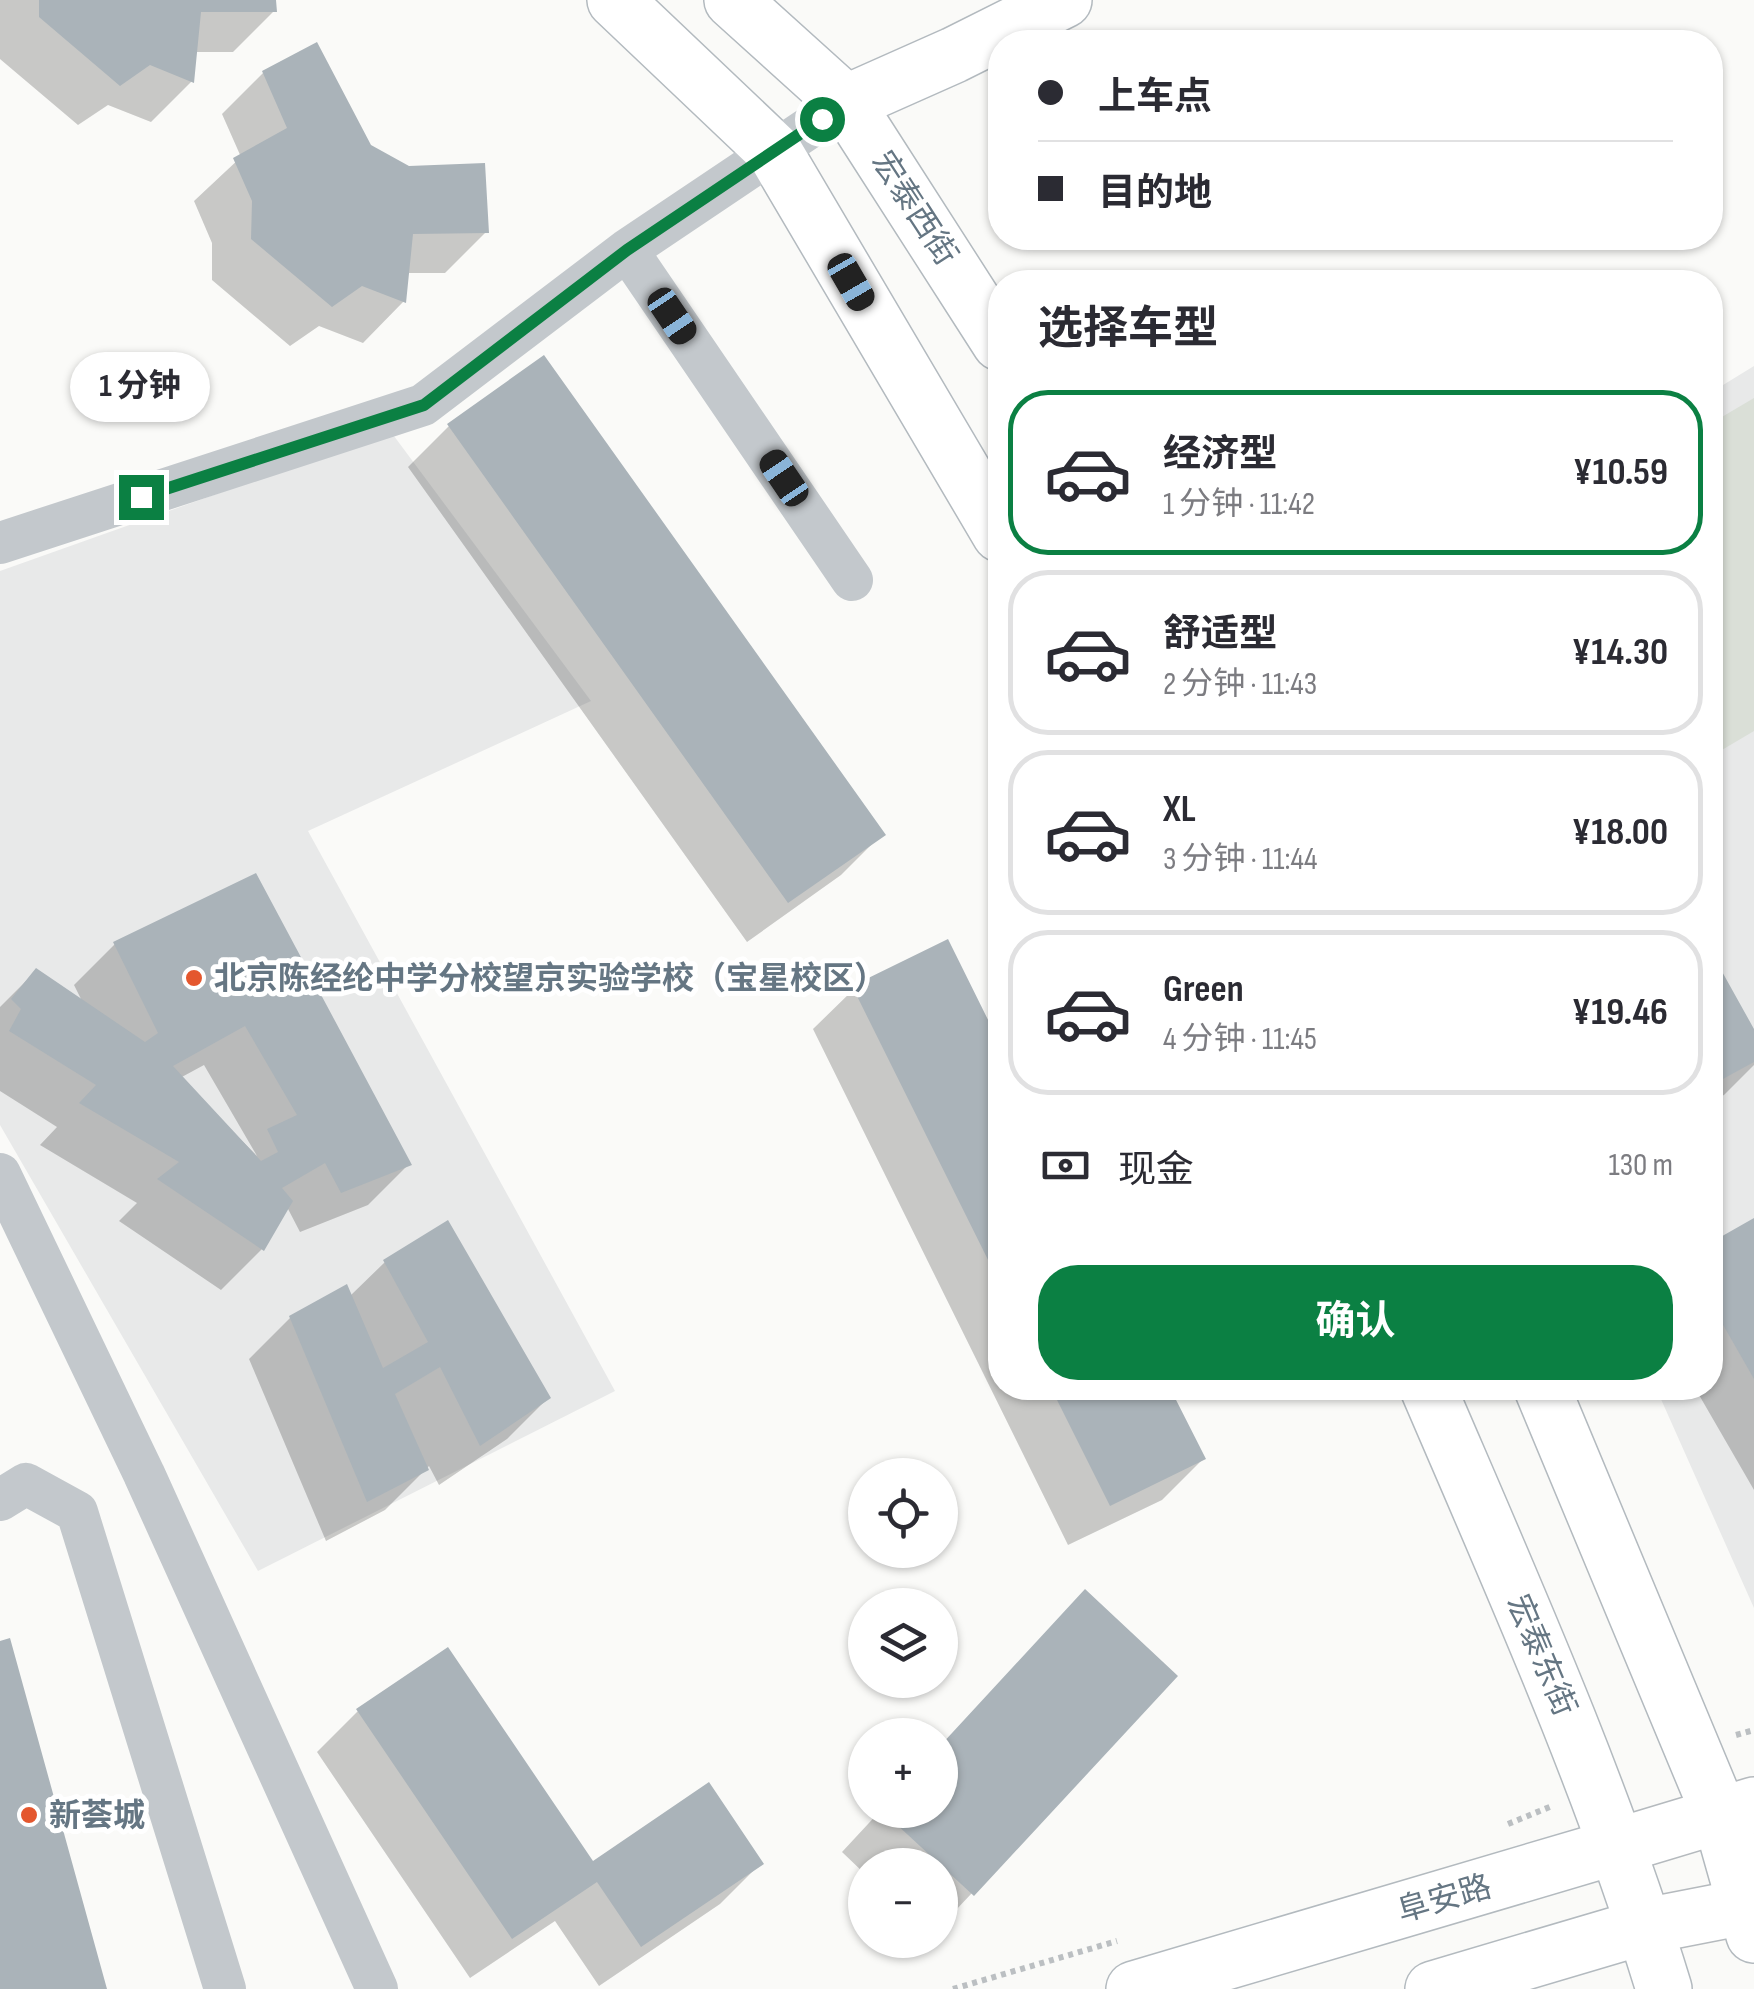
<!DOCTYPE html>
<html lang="zh">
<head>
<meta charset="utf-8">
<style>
  :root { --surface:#fff; --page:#f7f7f7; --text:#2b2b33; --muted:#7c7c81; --line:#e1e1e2; --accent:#0b8043 }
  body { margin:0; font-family:"Sofia Sans Condensed","Noto Sans SC",sans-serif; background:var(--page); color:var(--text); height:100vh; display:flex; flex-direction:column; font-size:38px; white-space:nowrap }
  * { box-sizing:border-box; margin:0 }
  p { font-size:32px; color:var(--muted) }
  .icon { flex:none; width:55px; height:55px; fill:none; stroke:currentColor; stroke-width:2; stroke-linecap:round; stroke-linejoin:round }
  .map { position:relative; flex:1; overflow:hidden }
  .side { position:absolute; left:988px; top:270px; width:735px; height:1130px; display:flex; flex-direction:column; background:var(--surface); border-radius:40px; box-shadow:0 2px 8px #0004 }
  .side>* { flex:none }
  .top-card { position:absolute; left:988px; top:30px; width:735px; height:220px; border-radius:40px; box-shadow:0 2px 8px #0004; display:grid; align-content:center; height:220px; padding:0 50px; background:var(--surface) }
  .buttons { position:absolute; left:848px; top:1458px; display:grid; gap:20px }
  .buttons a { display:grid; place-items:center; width:110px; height:110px; border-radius:50%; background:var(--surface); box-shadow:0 2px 8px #0004; font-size:50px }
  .end { position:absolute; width:45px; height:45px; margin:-22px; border:12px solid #0b8043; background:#fff; box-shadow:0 0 0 5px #fff }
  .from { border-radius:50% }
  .bubble { position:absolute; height:70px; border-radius:35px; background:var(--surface); box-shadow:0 2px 8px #0004; font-size:32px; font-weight:700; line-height:70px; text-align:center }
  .car { position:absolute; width:30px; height:60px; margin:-30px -15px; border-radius:12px; box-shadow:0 0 8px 2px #0007; background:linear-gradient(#222 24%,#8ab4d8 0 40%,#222 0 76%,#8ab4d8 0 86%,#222 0) }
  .top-card b { display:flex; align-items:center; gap:35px; height:95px; font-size:38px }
  .top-card b+b { border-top:2px solid var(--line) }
  .top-card i { width:25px; height:25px; background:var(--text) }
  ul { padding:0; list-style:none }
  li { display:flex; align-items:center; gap:30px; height:165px; margin:0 20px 15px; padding:0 30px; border:5px solid var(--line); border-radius:40px }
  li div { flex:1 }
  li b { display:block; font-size:38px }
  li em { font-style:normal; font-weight:700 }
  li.on { border-color:var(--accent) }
  li>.icon { width:90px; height:90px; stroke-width:1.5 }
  h2 { padding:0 50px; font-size:45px; line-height:120px }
  .pay { display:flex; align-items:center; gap:25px; height:110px; padding:0 50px; font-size:38px }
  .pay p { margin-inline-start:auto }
  .button { display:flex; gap:20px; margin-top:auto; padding:20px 50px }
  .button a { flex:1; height:115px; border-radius:40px; background:var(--accent); color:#fff; font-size:40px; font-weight:700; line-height:115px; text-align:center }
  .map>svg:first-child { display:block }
  .built { fill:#e8e9e9 }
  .green { fill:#dadfd7 }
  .shadow { fill:#0003; fill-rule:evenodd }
  .building { fill:#aab3b9; fill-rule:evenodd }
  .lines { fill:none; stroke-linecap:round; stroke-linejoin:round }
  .secondary-casing { stroke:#b3babf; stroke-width:58 }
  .primary-casing { stroke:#b5babe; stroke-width:58 }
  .path { stroke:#bbbfc2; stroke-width:6; stroke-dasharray:5 5; stroke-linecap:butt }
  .street { stroke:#c3c8cc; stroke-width:42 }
  .secondary { stroke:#fff; stroke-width:55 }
  .primary { stroke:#fff; stroke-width:55 }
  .route { stroke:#0b8043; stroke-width:12 }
  .poi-dot { fill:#e4572e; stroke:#fff; stroke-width:4 }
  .labels { text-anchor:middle; stroke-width:10; stroke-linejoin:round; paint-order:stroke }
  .street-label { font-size:32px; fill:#657683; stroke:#fff }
  .poi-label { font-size:32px; font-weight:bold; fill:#657683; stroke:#fff; text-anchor:start }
</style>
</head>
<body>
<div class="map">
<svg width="1754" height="1989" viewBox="0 0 1754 1989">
  <rect width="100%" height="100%" fill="#fafaf8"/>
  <path class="built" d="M1754,366V1608L1656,1388H1710V393Z
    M391,432L591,701L308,831L615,1391L258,1571L0,1125V571Z"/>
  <path class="green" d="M1754,398V731L1710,757V424Z"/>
  <path class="shadow" d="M0,0H274V11L233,52H194L191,82L151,122L108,105L78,125L0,59Z
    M263,73L486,232L445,273H406L403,302L363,343L319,326L290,346L212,280V243L194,201L241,157L222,114Z
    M449,426L882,834L841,875L747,942L408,467Z
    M255,877L409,1164L368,1205L300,1232L287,1207L262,1249L221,1290L119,1221L137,1203L40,1145L57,1127L0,1091V1007L36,971L83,1003L74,985L115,944ZM204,1065L257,1156L180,1078Z
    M1710,955L1754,1034V1065L1724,1095L1710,1102Z
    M854,989L1000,1050V1388H1167L1203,1459L1162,1500L1068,1545L813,1029Z
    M1754,1221V1490L1695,1388H1710V1246Z
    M385,1262L548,1398L507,1439L439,1485L429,1466L385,1510L326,1541L249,1359L290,1318L350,1296Z
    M1175,1677L940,1927V1865H865V1874L842,1852L881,1810H940V1746Z
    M358,1711L592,1864L761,1863L720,1904L599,1986L555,1921L470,1978L317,1752Z"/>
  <path class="building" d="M39,0H276L277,12H201L194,83L150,65L120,86L39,17Z
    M317,42L371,145L409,166L485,163L489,233L413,234L406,303L362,286L332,307L251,239L252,201L233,158L287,128L262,71Z
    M544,355L886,835L788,903L447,424Z
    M256,873L412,1165L341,1193L325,1163L282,1188L293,1201L264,1251L157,1179L179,1162L79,1103L96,1085L9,1031L21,1009L11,999L36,968L145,1042L158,1033L113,942ZM245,1026L297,1115L267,1129L278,1152L261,1161L173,1066Z
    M948,939L1000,1044V1284L852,986Z
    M1710,950L1754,1029V1062L1710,1086Z
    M1754,1218V1379L1710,1302V1243Z
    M448,1220L551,1398L480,1446L440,1367L395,1394L429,1470L367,1502L289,1316L347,1284L383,1368L428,1342L383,1260Z
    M1051,1388H1170L1206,1459L1110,1506Z
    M1085,1589L1178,1676L974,1896L881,1810H940V1746Z
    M10,1638L107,1989H0V1641Z
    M448,1647L593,1861L709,1782L764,1864L641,1947L597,1882L512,1939L356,1709Z"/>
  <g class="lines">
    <g class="secondary-casing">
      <path id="secondary" d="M615,0L774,151L1000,534
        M732,0L846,103L1000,343
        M846,103L954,55L1064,0
        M1428,1388C1513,1586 1601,1782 1664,1989
        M1542,1388L1720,1815L1754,1935
        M1134,1989L1618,1846
        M1433,1989L1646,1926"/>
    </g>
    <g class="primary-casing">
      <path id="primary" d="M1618,1846L1754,1805
        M1646,1926L1754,1905"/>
    </g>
    <path class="path" d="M1736,1735L1754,1730
      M1508,1824L1552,1806
      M953,1989L1117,1941"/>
    <path class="street" d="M627,250L852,580
      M0,543L423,405L627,250L846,103
      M0,1174L144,1474L377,1989
      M0,1500L26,1484L77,1512L225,1989"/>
    <use href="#secondary" class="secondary"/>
    <use href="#primary" class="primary"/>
  </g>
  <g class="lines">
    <path class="route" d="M141,497L424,405L627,250L822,119"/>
  </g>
  <g class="poi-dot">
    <circle cx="194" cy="978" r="10"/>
    <circle cx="29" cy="1815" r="10"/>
  </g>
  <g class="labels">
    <g class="street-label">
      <text transform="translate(915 208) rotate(57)" y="11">宏泰西街</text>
      <text transform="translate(1542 1655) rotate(67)" y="11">宏泰东街</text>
      <text transform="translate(1444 1898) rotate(-16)" y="11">阜安路</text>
    </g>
    <g class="poi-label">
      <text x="214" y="989">北京陈经纶中学分校望京实验学校（宝星校区）</text>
      <text x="49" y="1826">新荟城</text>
    </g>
  </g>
</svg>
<div class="buttons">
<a><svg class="icon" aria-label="locate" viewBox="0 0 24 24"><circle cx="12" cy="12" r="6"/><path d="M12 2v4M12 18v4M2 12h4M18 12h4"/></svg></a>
<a><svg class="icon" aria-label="layers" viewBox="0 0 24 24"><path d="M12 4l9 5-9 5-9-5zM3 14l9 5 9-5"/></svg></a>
<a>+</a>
<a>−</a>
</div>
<i class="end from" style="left:822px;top:119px"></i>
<i class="end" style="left:141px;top:497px"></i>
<div class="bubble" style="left:70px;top:352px;width:140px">1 分钟</div>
<i class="car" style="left:851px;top:282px;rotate:150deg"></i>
<i class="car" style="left:672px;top:316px;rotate:146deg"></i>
<i class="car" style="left:784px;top:478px;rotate:326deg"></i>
<div class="top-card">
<b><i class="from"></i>上车点</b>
<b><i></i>目的地</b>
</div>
<section class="side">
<h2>选择车型</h2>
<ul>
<li class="on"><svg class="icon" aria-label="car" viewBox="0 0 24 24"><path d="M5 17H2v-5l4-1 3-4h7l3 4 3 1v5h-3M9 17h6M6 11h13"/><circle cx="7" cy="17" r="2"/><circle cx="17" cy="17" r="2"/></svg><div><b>经济型</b><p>1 分钟 · 11:42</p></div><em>¥10.59</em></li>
<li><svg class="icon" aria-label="car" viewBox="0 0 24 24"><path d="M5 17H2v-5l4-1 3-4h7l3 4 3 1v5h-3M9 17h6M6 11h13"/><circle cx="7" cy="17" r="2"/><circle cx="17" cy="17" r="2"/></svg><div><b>舒适型</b><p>2 分钟 · 11:43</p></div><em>¥14.30</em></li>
<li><svg class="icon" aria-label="car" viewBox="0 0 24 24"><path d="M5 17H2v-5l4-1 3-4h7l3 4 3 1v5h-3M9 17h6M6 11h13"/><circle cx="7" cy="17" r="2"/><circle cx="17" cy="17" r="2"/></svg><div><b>XL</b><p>3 分钟 · 11:44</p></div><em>¥18.00</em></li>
<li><svg class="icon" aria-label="car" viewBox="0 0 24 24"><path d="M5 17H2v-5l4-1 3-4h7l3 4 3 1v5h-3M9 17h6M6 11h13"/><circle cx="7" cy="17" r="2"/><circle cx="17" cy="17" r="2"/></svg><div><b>Green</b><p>4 分钟 · 11:45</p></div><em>¥19.46</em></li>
</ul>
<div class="pay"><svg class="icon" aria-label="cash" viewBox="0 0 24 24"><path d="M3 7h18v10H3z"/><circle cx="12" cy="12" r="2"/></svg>现金<p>130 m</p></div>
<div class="button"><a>确认</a></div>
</section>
</div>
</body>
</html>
